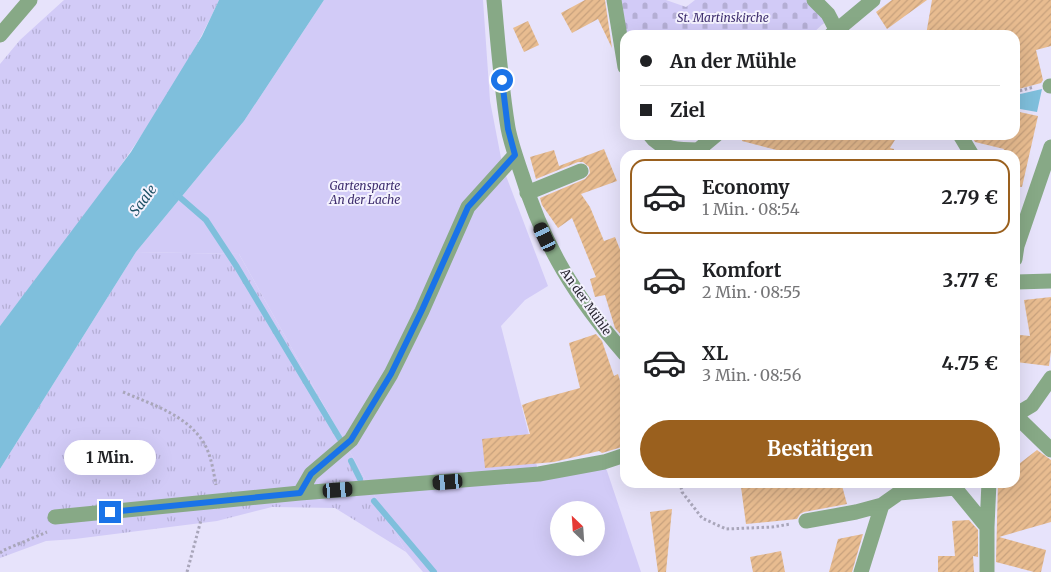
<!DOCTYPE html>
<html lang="de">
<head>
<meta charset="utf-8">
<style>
  :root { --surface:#fff; --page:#f2f2f2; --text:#202124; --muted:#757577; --line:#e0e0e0; --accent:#9a601e }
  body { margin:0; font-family:Merriweather,serif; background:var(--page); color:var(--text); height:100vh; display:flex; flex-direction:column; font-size:19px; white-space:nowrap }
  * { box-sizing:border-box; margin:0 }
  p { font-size:16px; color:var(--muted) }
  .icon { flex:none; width:28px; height:28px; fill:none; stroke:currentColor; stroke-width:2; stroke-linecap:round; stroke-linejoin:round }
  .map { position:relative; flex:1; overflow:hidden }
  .drawer { position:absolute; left:620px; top:150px; width:400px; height:338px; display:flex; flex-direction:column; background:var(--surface); border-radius:15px; box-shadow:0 5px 20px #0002 }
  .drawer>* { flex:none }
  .top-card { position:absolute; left:620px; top:30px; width:400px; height:110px; border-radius:15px; box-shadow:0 5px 20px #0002; display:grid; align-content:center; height:110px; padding:0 20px; background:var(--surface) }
  .needle { width:32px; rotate:335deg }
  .fabs { position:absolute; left:550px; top:501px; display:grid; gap:10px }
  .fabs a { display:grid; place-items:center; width:55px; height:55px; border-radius:50%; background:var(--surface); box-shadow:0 5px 20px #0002; font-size:25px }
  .end { position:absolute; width:22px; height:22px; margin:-11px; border:6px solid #1a73e8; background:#fff; box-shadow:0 0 0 2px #fff }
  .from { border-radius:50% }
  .bubble { position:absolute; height:35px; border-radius:18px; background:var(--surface); box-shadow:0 5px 20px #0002; font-size:16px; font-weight:700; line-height:35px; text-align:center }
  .car { position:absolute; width:15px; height:30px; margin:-15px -8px; border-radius:6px; box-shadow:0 0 4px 1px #0007; background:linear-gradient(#222 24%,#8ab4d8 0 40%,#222 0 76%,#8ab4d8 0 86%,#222 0) }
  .top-card b { display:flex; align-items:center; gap:18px; height:48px; font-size:19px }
  .top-card b+b { border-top:1px solid var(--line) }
  .top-card i { width:12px; height:12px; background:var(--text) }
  ul { padding:9px 0 0; list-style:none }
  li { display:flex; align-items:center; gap:15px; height:75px; margin:0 10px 8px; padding:0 10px; border:2px solid transparent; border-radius:15px }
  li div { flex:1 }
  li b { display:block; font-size:19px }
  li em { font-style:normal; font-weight:700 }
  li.selected { border-color:var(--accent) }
  li>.icon { width:45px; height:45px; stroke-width:1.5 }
  .cta { display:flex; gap:10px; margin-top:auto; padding:10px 20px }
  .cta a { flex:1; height:58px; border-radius:30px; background:var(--accent); color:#fff; font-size:20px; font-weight:700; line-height:58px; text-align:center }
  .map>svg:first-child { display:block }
  .grass { fill:url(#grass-tufts) }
  .cemetery { fill:url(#cemetery-stones) }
  .garden { fill:#d2cbf7; fill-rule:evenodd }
  .water { fill:#7fbfdc }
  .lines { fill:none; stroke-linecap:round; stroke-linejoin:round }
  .stream { stroke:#7fbfdc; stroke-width:6 }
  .building { fill:url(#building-hatch) }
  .path { stroke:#a9a6ba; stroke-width:3; stroke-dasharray:2.5 2.5; stroke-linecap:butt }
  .minor { stroke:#87a986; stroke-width:15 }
  .route { stroke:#1a73e8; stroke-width:6 }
  .labels { text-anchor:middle; stroke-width:4; stroke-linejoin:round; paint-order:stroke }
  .park-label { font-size:12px; font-style:italic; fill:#3f2f6f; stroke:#f4f2fe }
  .street-label { font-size:12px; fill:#282631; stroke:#f4f2fe }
  .water-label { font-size:14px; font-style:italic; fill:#1e5266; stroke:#f4f2fe }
</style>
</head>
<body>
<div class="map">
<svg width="1051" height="572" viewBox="0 0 1051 572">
  <defs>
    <pattern id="grass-tufts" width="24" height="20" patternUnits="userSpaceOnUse" patternTransform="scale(1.25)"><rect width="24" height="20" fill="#d2cbf7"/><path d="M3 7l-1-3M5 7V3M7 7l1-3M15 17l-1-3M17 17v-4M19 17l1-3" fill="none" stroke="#b4aed4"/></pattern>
    <pattern id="cemetery-stones" width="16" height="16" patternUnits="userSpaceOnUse" patternTransform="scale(1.25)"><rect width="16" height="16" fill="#d2cbf7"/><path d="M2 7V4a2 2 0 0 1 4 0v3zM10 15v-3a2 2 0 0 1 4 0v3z" fill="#b4aed4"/></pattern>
    <pattern id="building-hatch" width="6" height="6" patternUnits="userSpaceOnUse" patternTransform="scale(1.25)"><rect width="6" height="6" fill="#e8bc90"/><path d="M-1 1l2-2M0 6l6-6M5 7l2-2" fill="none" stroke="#c7a17d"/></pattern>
  </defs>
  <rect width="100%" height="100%" fill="#e7e3fb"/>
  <path class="grass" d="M64,0H219C164,119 79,222 0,326V64L20,40Z
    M136,252L239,254L406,552L335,508L272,507L217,521L75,539L46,541L0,558V469Z"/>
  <path class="cemetery" d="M619,0H666L686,7L695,0H806L826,21L811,35H625Z"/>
  <path class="garden" d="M324,0H483L490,101L503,168L548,286L525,300L501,326L539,474L604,462L641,572H423L406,552L239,254L136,252L244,121ZM559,510H596V548H559Z"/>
  <path class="water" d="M219,0H324L244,121L136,252L0,469V326L131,152L202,36Z
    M1042,89L1037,112L1015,108L1016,95Z"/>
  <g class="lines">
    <path class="stream" d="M176,194L206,220L237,267L340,439
      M351,461L360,479
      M374,501L434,572"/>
  </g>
  <path class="building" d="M585,0H605L612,48L598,19L572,33L561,13Z
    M892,0H927L887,29L876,12Z
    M932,0H1051V46L1036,50L1043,80L1041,83L1015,90V35H926Z
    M528,21L539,45L524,52L513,28Z
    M1015,111L1038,116L1022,187L1015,186V155H1002L1004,149L975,142L973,139L974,135H1015Z
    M742,135H839L859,140L861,135H898L890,148L894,149V155H796L742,141Z
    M604,149L617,181L581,194L590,207L604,241L615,237L625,262V339L615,328L605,295L595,297L590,279L596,277L572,218L558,228L542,205L540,198L585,179L590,173L589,167L583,162H578L536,179L530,157L554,150L559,166Z
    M1051,297V351L1049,366L1016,362L1020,335L1030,336L1024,300Z
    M596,334L602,341L614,376L618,374L625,397V446L602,453L599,451L554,462L485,468L482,439L530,434L522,405L536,400L580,388L569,343Z
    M1037,450L1051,460V522L999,537L1046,550L1041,572H1034L996,562L998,482H1015V467Z
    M795,482H841L847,504L804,512L800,514L797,519L746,524L741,487L795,485Z
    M672,509L666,572H658L650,512Z
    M969,520L978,530V557L973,556L974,572H938V556H955L952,521Z
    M863,534L852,572H829L838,539Z
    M781,551L785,572H753L750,557Z"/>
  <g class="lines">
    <path class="path" d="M1015,92L1034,87
      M123,392C151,404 184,414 202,440C211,453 213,470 216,485
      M680,482L682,492L702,518L726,529L772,527L791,524
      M0,553L4,550L47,532
      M187,572L201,520"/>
    <path class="minor" d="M494,0C498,43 501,86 508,128C511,144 517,160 522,175C544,247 576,298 625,354
      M614,0L625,67
      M814,0L828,14L839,35
      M0,35L30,0
      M831,35L873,0
      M1050,86H1051
      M650,135C660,150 682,150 698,150
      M960,135L972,155
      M692,155L716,135
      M527,193L581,171
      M1015,259L1017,246L1051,147
      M1015,282L1051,281
      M1015,415L1032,405L1051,378
      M1015,415L1051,450
      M959,482L955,488L987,527
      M300,493L311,474L351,440L391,374L422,311L468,207L515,155
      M55,517L300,493L539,474L604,462L625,455
      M806,521L856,512L882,505L899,493L955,488
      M861,572L882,505
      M987,572V527L989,482"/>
  </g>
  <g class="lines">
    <path class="route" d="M110,512L300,493L311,474L351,440L391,374L422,310L468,207L515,155L508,129L502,80"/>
  </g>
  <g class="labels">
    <g class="park-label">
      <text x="723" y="22">St. Martinskirche</text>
      <text x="365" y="190">Gartensparte<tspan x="365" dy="14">An der Lache</tspan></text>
    </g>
    <g class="street-label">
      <text transform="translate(586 302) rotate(55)" y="4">An der Mühle</text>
    </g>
    <g class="water-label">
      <text transform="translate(143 200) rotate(-53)" y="5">Saale</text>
    </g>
  </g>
</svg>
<div class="fabs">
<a><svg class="needle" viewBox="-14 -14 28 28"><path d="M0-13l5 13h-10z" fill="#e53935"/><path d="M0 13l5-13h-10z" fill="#757577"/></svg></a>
</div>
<i class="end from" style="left:502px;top:80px"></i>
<i class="end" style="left:110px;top:512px"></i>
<div class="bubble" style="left:64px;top:440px;width:92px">1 Min.</div>
<i class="car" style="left:545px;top:237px;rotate:335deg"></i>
<i class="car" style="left:448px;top:482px;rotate:265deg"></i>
<i class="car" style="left:338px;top:490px;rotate:86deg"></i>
<div class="top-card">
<b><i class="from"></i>An der Mühle</b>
<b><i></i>Ziel</b>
</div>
<section class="drawer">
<ul>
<li class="selected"><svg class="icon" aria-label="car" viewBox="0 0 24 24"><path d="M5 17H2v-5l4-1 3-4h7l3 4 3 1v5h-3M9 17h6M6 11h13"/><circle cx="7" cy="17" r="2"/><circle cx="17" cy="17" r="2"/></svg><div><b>Economy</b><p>1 Min. · 08:54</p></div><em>2.79 €</em></li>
<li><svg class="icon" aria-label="car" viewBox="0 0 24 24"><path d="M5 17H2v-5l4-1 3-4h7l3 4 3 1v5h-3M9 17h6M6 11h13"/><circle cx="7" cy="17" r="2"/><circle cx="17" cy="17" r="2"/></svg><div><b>Komfort</b><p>2 Min. · 08:55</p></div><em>3.77 €</em></li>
<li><svg class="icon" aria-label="car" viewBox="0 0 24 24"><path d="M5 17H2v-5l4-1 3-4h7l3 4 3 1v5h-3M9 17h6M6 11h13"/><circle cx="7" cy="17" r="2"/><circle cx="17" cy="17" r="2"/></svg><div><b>XL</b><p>3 Min. · 08:56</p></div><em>4.75 €</em></li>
</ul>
<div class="cta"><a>Bestätigen</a></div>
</section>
</div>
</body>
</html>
